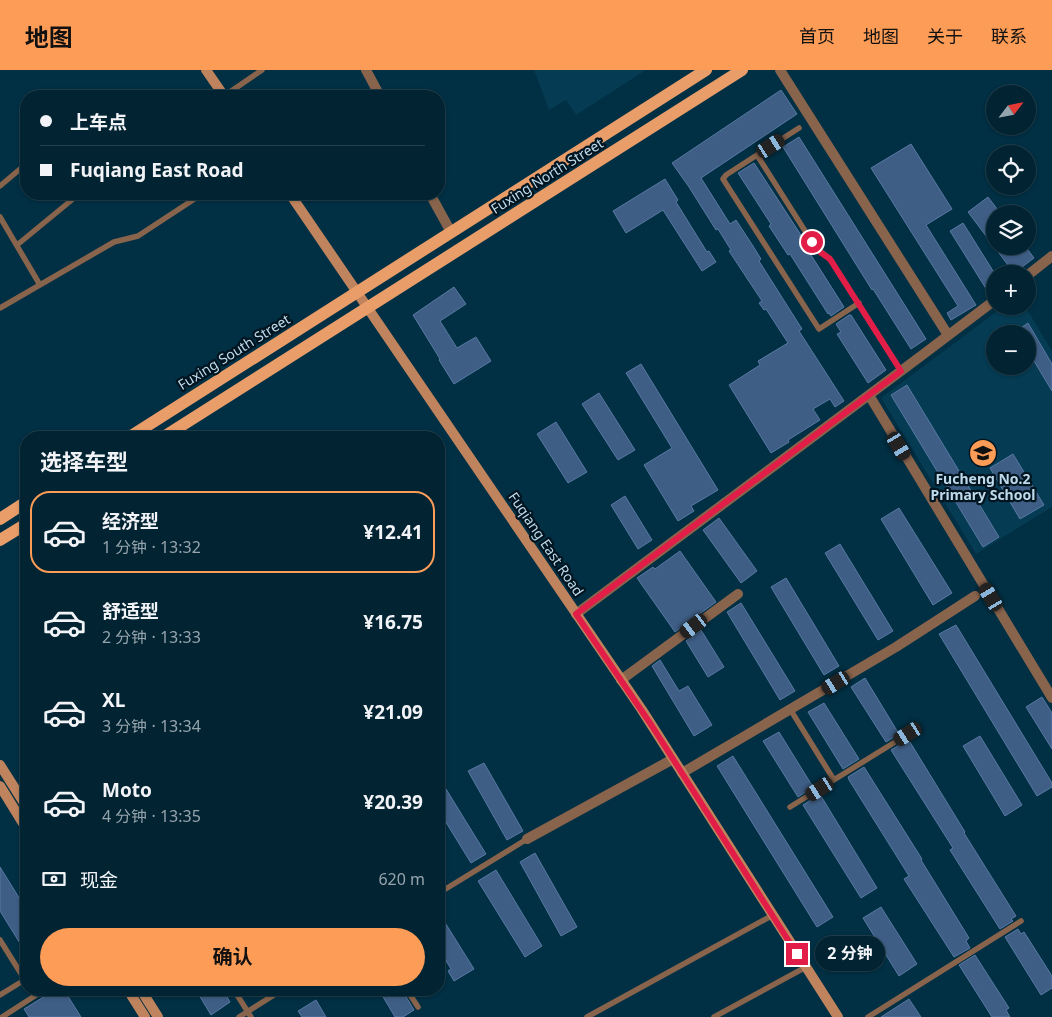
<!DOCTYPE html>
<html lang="zh">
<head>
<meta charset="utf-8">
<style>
  :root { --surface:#012332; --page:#0f2f3e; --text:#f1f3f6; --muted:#96a4ac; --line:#23404d; --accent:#fd9c56 }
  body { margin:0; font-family:"Noto Sans","Noto Sans SC",sans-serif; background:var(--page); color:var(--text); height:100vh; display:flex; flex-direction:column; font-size:19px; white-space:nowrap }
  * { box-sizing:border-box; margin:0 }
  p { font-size:16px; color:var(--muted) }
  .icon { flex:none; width:28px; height:28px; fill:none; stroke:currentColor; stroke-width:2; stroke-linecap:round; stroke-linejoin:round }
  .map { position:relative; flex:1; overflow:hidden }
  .details { position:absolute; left:20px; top:361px; width:425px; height:565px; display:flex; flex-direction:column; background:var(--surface); border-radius:20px; box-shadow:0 1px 4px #0004,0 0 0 1px var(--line) }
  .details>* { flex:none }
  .hud { position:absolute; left:20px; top:20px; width:425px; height:110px; border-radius:20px; box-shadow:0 1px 4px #0004,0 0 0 1px var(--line); display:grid; align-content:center; height:110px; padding:0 20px; background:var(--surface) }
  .needle { width:32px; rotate:58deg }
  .controls { position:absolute; left:986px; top:15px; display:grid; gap:10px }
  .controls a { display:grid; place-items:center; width:50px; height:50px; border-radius:50%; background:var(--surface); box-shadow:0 1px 4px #0004,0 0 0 1px var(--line); font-size:25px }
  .end { position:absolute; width:22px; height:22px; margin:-11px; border:6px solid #e11d48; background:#fff; box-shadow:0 0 0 2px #fff }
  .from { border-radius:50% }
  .bubble { position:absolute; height:35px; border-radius:18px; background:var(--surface); box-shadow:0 1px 4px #0004,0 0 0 1px var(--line); font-size:16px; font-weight:700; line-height:35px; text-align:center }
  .car { position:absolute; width:15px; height:30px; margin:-15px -8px; border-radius:6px; box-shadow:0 0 4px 1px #0007; background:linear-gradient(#222 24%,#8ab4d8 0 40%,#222 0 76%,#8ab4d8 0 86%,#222 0) }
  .hud b { display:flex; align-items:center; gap:18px; height:48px; font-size:19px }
  .hud b+b { border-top:1px solid var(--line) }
  .hud i { width:12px; height:12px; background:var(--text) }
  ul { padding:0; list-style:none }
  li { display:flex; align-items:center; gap:15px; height:82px; margin:0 10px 8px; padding:0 10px; border:2px solid transparent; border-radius:20px }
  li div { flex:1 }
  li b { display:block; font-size:19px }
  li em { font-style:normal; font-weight:700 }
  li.active { border-color:var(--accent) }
  li>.icon { width:45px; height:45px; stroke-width:1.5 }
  h2 { padding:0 20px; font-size:22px; line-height:60px }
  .pay { display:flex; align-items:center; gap:12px; height:55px; padding:0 20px; font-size:19px }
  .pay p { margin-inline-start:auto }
  .primary-button { display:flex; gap:10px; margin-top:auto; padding:10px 20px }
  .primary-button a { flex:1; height:58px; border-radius:30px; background:var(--accent); color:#111; font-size:20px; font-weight:700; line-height:58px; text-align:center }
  header { display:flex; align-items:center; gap:30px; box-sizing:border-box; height:70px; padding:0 25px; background:var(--accent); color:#111 }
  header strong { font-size:24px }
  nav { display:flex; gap:28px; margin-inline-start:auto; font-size:18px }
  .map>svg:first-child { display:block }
  .built { fill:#053b53; fill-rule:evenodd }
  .building { fill:#3e5e85; stroke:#5879a2 }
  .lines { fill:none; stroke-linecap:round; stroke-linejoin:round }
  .lane { stroke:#89644c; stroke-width:5.5 }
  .street { stroke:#89644c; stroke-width:10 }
  .secondary { stroke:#bf845d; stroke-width:10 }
  .primary { stroke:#e99d69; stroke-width:12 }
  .route { stroke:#e11d48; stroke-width:6 }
  .labels { text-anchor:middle; stroke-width:4.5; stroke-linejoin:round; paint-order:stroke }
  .street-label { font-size:14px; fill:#bed9ea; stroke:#011521 }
  .poi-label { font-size:14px; font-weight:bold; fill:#bed9ea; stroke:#011521 }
</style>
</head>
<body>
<header>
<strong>地图</strong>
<nav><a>首页</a><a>地图</a><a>关于</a><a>联系</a></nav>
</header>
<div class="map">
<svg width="1052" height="947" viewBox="0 0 1052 947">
  <rect width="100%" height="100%" fill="#012f43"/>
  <path class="built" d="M534,0H646L576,45L566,30L549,40Z
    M1004,236H1025L1052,281V437L976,484L881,328ZM995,264H1028V296H995Z"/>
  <path class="building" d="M781,20L797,44L701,108L730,154L736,150L753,176L761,189L759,191L802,259L799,261L844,331L835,337L830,329L813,339L820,350L788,370L789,372L771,383L729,315L760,295L758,291L788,273L766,239L764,240L759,233L762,231L729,181L731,180L718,159L716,160L689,117L672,93Z
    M799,67L926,269L911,279L873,219L872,220L783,77Z
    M911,74L952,139L926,155L976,235L951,250L947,243L958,236L871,98Z
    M754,93L801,165L799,166L844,237L831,246L829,243L828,244L790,184L788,185L769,156L771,154L738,103Z
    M665,109L678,130L676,132L707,182L709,181L716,192L702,201L663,140L626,163L613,141Z
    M988,127L1001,144H995V176H1025L1034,188L1014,203L968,142Z
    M963,153L995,204V222L990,225L950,161Z
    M454,217L466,234L440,251L457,278L476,267L491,291L454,314L439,290L440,289L413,245Z
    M849,245H851L886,300L868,313L837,264L841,262L836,254Z
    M1028,253L1052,294V321L1028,281V264H1012Z
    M641,294L718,420L691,436L694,441L678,451L644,395L672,378L626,303Z
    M907,315L999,467L983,477L891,325Z
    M599,323L635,380L618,390L582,334Z
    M556,352L587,402L568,413L537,364Z
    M1013,384L1044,435L1020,449L990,398Z
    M625,426L652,470L638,479L611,435Z
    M899,438L952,523L933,535L881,449Z
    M719,448L757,501L741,513L703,460Z
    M840,474L893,561L878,570L825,483Z
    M680,481L716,532L675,562L637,508L653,497L655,499Z
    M786,508L839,596L824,605L771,517Z
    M741,533L795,621L780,630L727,542Z
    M956,555L1052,713V717L1037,726L939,564Z
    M701,560L724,597L708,607L686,571Z
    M660,590L679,621L688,616L712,655L694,666L652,596Z
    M865,608L899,664L886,672L851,617Z
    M1042,627L1052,643V679L1026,637Z
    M824,633L859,689L843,699L808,642Z
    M779,662L813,717L798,727L763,671Z
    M980,666L1022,735L1005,746L963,676Z
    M904,672L906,674L910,672L965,762L964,763L1016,846L1011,849L1013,851L1000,859L950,780L953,778L891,680Z
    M733,686L833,847L817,857L717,696Z
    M484,693L523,761L507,770L468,701Z
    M864,697L922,789L921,790L969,868L966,871L970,878L954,887L904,809L909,806L849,710L848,707Z
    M446,719L486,784L471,793L439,741V723Z
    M818,725L819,727L821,726L877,818L861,828L803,735Z
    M535,783L577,857L561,866L520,792Z
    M0,797L26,839V883L0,841Z
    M496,800L542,876L525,887L478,811Z
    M881,837L917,894L899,906L863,848Z
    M439,843L474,899L454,911L448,901L451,899L439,879Z
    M1018,859L1021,864L1024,862L1052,906V918L1041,925L1005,867Z
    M975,885L1009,938L1006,940L1010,947H992L959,895Z
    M55,920H64L81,947H29L24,939Z
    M196,920H223L230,932L211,945Z
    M379,920H402L414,940L403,947H395Z
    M909,929L921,947H881Z
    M316,930L326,947H302L298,941Z"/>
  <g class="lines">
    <path class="lane" d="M224,26L262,0
      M799,58L726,105L723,109L819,259L859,233
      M757,85L812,172L820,181L830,189L901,301
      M0,116L26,94
      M0,147L40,215
      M17,175L79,124
      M0,238L114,172L138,166L202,124
      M790,639L834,710
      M790,737L908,664
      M439,823L527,769
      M0,870L25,910
      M234,920L251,947
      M407,920L418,937
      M0,925L26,909
      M2,947L44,920
      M239,947L282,920
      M587,947L773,845
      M714,947L806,897
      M868,947L1021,851"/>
    <path class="street" d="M366,0L380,26
      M780,0L948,265
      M430,124L451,162
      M1028,205L1052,186
      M869,325L1052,628
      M576,544L921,286L995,230
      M621,610L738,524
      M682,703L896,577L975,526
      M527,769L673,689"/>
    <path class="secondary" d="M206,0L224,26
      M290,124L642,640L838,947
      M0,695L26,736
      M0,716L26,758
      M128,920L145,947
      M141,920L158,947"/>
    <path class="primary" d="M128,368L706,0
      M162,368L742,0
      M0,449L26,432
      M0,470L26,454"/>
  </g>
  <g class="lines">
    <path class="route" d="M797,884L652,656L576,544L901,301L830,189L820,182L812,172"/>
  </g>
  <defs>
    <g id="school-disc" transform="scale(1.4375)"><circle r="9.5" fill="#fd9c56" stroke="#011521"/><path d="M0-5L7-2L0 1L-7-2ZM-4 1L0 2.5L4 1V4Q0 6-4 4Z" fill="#111"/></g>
  </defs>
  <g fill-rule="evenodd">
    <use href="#school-disc" x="983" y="383"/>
  </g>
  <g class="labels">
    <g class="street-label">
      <text transform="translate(547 106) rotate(-32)" y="5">Fuxing North Street</text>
      <text transform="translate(234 282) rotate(-32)" y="5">Fuxing South Street</text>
      <text transform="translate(546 474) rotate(56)" y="5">Fuqiang East Road</text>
    </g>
    <g class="poi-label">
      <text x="983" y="414">Fucheng No.2<tspan x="983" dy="16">Primary School</tspan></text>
    </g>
  </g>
</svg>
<div class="controls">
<a><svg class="needle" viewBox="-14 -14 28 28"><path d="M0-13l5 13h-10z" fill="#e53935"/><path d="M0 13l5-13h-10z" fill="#96a4ac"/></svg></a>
<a><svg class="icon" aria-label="locate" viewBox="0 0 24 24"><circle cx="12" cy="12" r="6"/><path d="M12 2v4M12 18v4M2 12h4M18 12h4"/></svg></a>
<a><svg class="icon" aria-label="layers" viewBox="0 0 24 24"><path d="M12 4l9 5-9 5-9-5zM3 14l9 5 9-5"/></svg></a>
<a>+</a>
<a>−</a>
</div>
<i class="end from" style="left:812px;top:172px"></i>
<i class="end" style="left:797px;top:884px"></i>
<div class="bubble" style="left:815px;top:866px;width:70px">2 分钟</div>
<i class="car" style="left:771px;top:76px;rotate:57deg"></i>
<i class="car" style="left:899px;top:376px;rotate:149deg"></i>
<i class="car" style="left:991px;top:527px;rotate:329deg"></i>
<i class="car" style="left:694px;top:556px;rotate:233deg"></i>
<i class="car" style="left:836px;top:613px;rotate:239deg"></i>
<i class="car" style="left:908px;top:664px;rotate:238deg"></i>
<i class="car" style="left:820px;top:719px;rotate:238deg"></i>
<div class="hud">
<b><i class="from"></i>上车点</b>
<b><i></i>Fuqiang East Road</b>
</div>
<section class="details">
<h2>选择车型</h2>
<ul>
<li class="active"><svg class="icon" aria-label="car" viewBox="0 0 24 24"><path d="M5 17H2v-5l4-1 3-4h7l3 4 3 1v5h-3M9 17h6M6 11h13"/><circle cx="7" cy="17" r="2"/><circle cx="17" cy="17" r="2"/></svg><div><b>经济型</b><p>1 分钟 · 13:32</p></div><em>¥12.41</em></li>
<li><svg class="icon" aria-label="car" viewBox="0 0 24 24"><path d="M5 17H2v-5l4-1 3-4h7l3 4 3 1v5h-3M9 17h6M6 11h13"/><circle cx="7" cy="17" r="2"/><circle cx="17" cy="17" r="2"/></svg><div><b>舒适型</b><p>2 分钟 · 13:33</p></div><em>¥16.75</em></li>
<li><svg class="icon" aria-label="car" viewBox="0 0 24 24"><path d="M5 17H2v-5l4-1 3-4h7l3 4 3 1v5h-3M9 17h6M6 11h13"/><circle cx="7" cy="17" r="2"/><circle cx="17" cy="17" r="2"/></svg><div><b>XL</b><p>3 分钟 · 13:34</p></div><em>¥21.09</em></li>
<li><svg class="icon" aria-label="car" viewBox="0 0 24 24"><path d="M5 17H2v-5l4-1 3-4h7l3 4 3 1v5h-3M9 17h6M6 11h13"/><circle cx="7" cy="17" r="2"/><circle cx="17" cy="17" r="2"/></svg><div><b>Moto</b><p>4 分钟 · 13:35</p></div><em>¥20.39</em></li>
</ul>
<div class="pay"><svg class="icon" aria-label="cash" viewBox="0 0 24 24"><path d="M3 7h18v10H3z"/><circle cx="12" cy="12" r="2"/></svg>现金<p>620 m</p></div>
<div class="primary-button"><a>确认</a></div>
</section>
</div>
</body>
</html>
